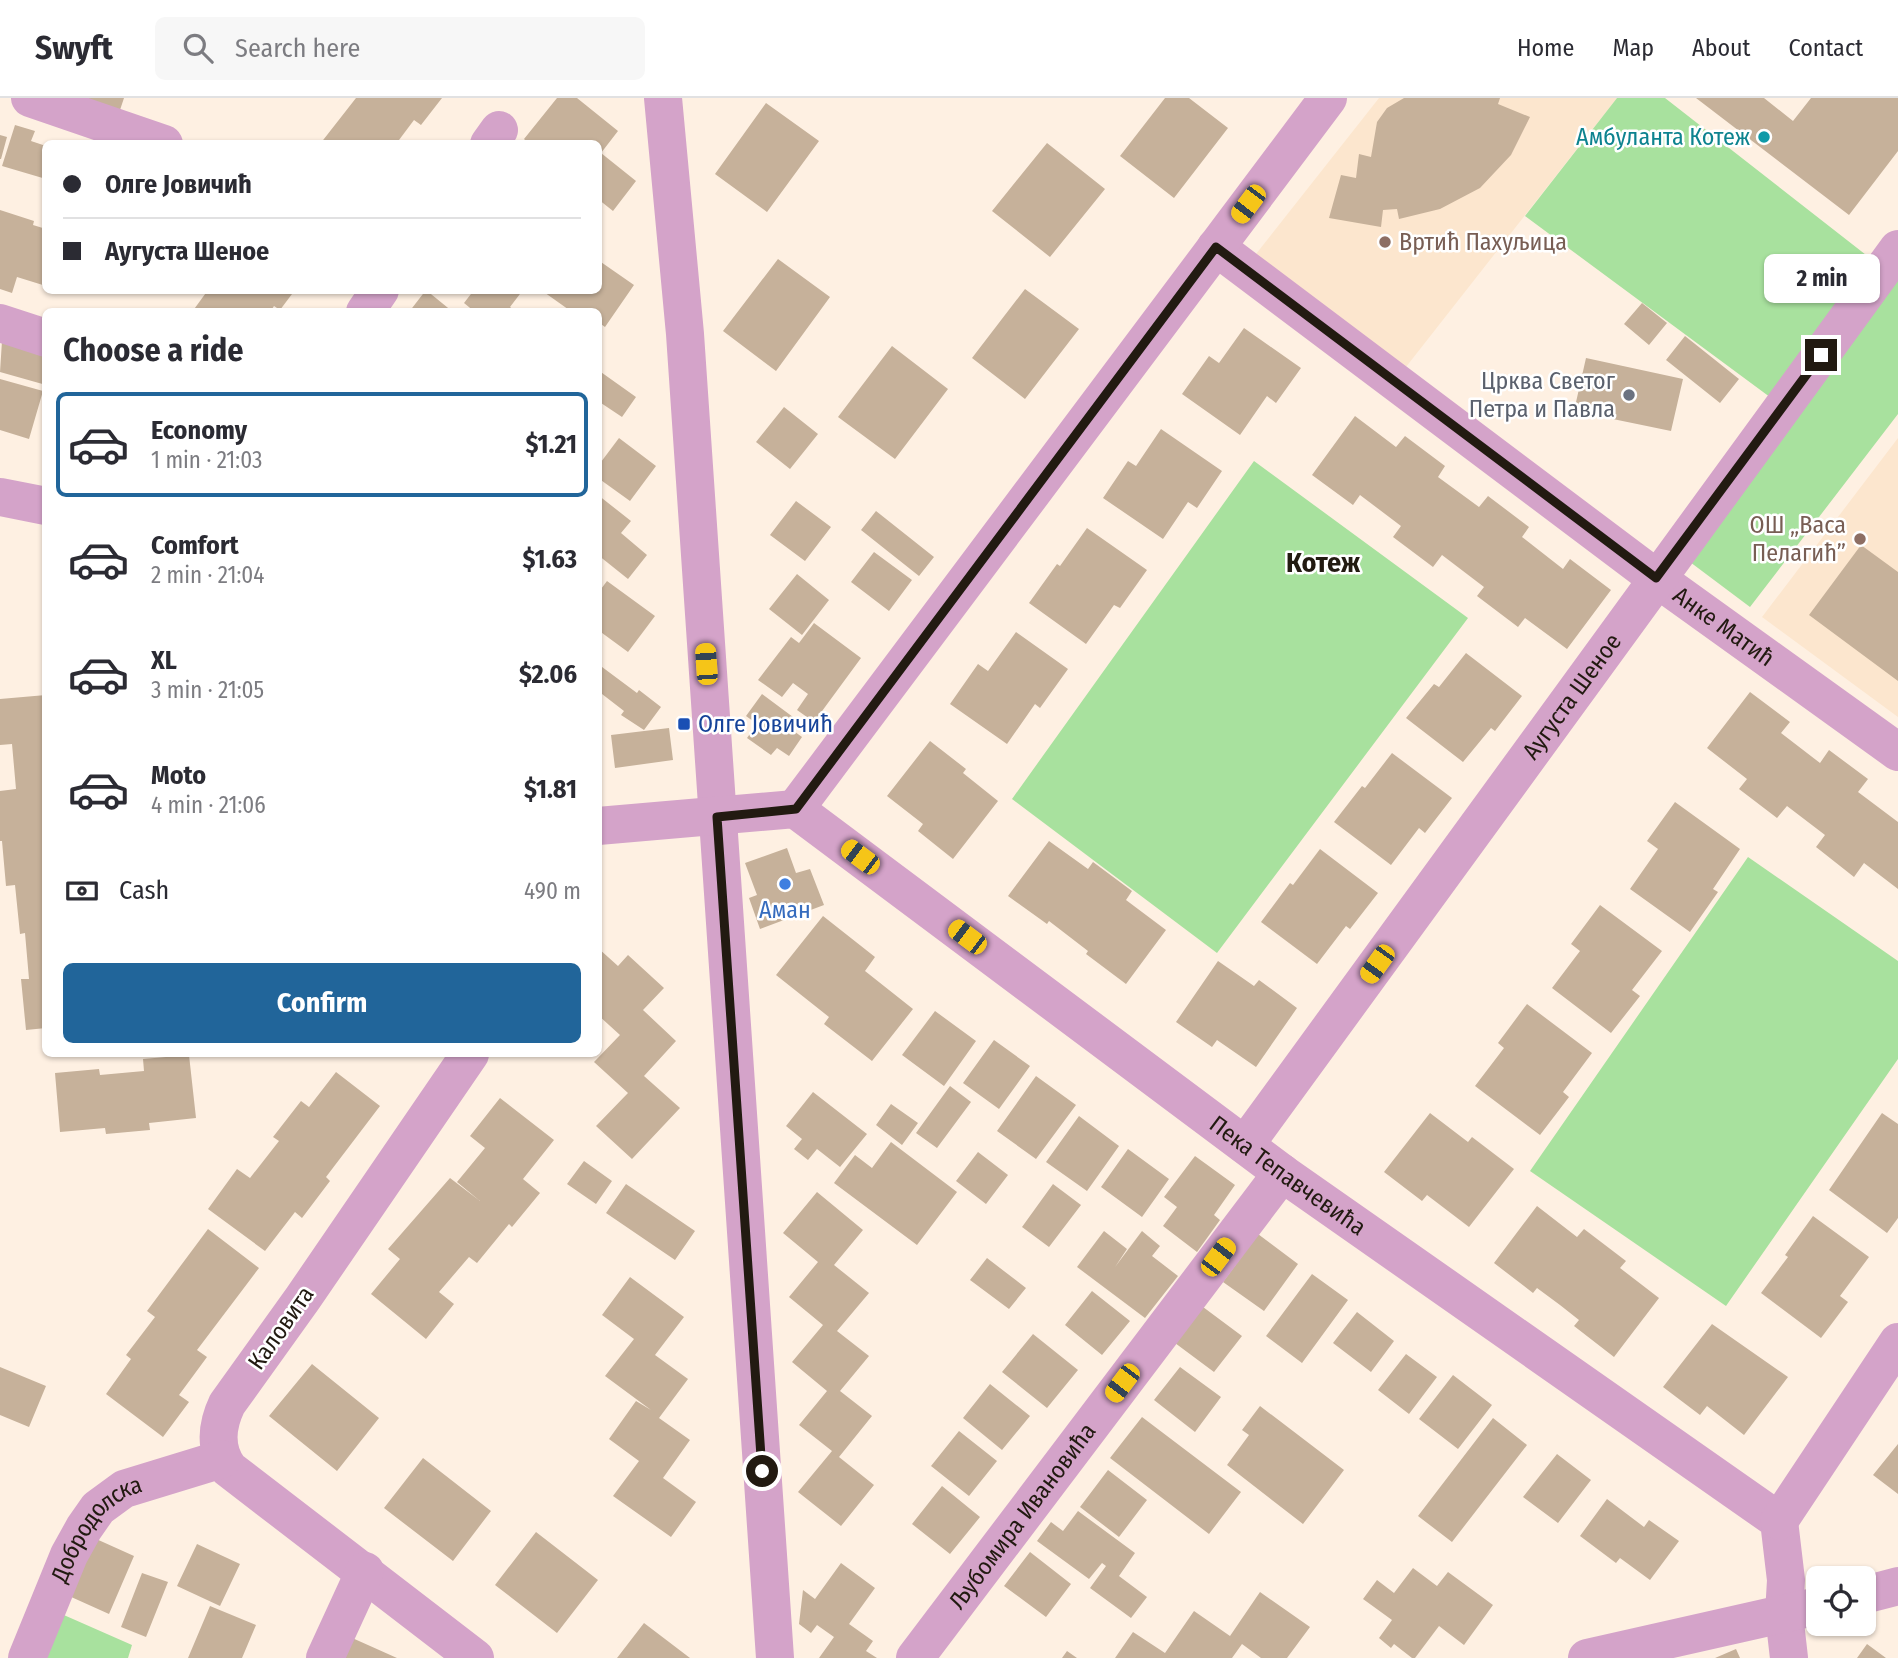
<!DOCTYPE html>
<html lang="en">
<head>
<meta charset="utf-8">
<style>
  :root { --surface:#fff; --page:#f7f7f7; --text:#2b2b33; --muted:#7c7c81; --line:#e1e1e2; --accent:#21659a }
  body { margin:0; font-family:"Fira Sans Condensed",sans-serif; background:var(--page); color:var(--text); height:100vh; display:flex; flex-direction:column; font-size:26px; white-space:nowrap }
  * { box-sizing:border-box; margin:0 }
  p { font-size:23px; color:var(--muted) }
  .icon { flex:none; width:38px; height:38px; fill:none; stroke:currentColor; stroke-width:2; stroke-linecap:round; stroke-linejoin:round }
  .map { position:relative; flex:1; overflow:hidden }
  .side { position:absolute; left:42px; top:210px; width:560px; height:749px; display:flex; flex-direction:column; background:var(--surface); border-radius:10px; box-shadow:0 2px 5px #0004 }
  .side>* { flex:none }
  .top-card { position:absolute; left:42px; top:42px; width:560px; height:154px; border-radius:10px; box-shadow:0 2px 5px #0004; display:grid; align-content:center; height:154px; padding:0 21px; background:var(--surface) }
  .controls { position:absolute; left:1806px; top:1468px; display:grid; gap:14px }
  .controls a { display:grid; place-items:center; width:70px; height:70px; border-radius:10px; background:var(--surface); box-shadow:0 2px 5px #0004; font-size:35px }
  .end { position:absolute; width:32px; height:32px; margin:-16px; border:9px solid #221a11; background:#fff; box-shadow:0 0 0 4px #fff }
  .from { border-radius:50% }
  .bubble { position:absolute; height:49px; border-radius:10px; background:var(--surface); box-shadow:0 2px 5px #0004; font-size:23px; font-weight:700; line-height:49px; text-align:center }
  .car { position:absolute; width:21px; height:42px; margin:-21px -10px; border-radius:9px; box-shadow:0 0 5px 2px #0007; background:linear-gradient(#f5c518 24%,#345 0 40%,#f5c518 0 76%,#345 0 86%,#f5c518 0) }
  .top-card b { display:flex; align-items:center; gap:24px; height:66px; font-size:26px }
  .top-card b+b { border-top:2px solid var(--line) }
  .top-card i { width:18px; height:18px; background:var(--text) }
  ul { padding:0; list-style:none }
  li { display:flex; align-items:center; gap:21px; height:105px; margin:0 14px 10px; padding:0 7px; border:4px solid transparent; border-radius:10px }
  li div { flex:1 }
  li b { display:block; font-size:26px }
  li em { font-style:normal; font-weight:700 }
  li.on { border-color:var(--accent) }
  li>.icon { width:63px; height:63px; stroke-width:1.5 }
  h2 { padding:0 21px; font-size:32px; line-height:84px }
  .pay { display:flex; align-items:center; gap:18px; height:77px; padding:0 21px; font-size:26px }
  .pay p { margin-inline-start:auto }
  .action { display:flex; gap:14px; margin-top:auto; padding:14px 21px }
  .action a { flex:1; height:80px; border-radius:10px; background:var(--accent); color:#fff; font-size:28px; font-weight:700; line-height:80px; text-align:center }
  header { display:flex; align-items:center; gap:42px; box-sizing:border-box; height:98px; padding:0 35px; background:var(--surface); border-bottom:2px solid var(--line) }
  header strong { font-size:33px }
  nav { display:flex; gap:38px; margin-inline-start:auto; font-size:24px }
  .search { width:490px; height:63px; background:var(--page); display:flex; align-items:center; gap:18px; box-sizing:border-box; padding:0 24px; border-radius:10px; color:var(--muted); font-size:26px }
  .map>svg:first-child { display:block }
  .built { fill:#fce6ce }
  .green { fill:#a8e19e }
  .building { fill:#c6b19a }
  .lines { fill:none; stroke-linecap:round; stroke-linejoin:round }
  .minor { stroke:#d4a3c9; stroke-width:38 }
  .route { stroke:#221a11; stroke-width:9 }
  .culture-dot { fill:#0f9aa8; stroke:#fff; stroke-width:2.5 }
  .education-dot { fill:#8d6e63; stroke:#fff; stroke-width:2.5 }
  .worship-dot { fill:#6b7280; stroke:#fff; stroke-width:2.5 }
  .transit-dot { fill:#1a4fb4; stroke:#fff; stroke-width:2.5 }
  .shop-dot { fill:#3f7fe0; stroke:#fff; stroke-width:2.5 }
  .labels { text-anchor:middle; stroke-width:5; stroke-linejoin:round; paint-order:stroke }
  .culture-label { font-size:24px; fill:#0d838f; stroke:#fff; text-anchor:end }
  .education-label { font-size:24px; fill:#785e54; stroke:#fff; text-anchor:start }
  .worship-label { font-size:24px; fill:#5b616d; stroke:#fff; text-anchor:end }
  .street-label { font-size:24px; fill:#221a11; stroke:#fff }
  .transit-label { font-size:24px; fill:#164399; stroke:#fff; text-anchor:start }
  .shop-label { font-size:24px; fill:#366cbe; stroke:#fff }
  .quarter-label { font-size:28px; font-weight:bold; fill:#221a11; stroke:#fff }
</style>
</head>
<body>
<header>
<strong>Swyft</strong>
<div class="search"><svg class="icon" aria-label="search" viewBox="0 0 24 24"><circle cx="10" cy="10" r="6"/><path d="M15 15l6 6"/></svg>Search here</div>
<nav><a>Home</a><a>Map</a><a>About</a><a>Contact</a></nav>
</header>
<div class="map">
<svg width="1898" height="1560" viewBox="0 0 1898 1560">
  <rect width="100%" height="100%" fill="#fef0e2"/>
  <path class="built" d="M1379,0H1617L1395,283L1245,170Z
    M1898,340V619L1762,519Z"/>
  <path class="green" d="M1617,0H1665L1884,171L1782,308L1525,118Z
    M1898,178V316L1750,509L1686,461Z
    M1254,363L1468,520L1217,855L1012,701Z
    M1748,759L1898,863V961L1726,1208L1530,1073Z
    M57,1514L132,1547L128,1560H40Z"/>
  <path class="building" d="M72,0H124L119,15Z
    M356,0H442L421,27L414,22L396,46H320Z
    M557,0H577L618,33L601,55L636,83L613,113L598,101V46H529L524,41Z
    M1165,0H1189L1228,30L1174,100L1120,58Z
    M1500,0L1498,6L1530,19L1511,57L1480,90L1440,111L1399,121L1397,111L1383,112L1381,129L1329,120L1341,77L1356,80L1359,56L1371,59L1377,24L1387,10L1404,0Z
    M1696,0H1764L1793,23L1811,0H1898V53L1849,117Z
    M766,5L819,43L767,114L715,76Z
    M15,27L35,33L31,43L46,48V81L2,68Z
    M0,37L7,39L1,61H0Z
    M1047,45L1105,91L1050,159L992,113Z
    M0,112L34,123L33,127L46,131V188L17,179L12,195L0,191Z
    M778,161L830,199L776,273L723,233Z
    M598,162L634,187L605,229L598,224V214H572L541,192H598Z
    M1025,191L1079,231L1025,301L972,260Z
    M208,192H295L280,212L274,208L270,214H192Z
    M426,192L453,214H409Z
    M474,192H523L510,209L516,214H475L464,205Z
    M1642,205L1667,225L1649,247L1624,226Z
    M1244,230L1301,270L1276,305L1267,298L1240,337L1182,296L1209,258L1219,265Z
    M1685,238L1739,281L1720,305L1666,262Z
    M2,243L46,255V287L0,274Z
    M892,248L948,291L895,361L838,319Z
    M1586,260L1683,281L1671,333L1574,313Z
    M598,272L636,299L622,319L598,303Z
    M0,281L43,293L29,341L0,332Z
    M784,309L818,336L790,371L756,344Z
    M1355,318L1396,349L1405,338L1445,368L1438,379L1479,409L1488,398L1529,429L1522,439L1563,471L1570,461L1611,492L1567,551L1525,520L1518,529L1477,498L1484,489L1442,457L1433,469L1393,439L1401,428L1360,397L1353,407L1312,377Z
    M1161,331L1222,373L1197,410L1188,404L1163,441L1103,400L1128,363L1136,368Z
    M619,340L656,368L630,403L598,380V368Z
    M598,397L631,423L621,435L647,457L628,481L598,457Z
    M796,403L831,429L805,463L770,437Z
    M876,413L934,459L919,478L861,432Z
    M1087,430L1147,472L1120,510L1114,507L1086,546L1029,505L1057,466L1060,468Z
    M1861,447L1898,474V583L1809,517Z
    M874,454L912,482L889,513L851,484Z
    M797,476L829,502L802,537L769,511Z
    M607,483L655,518L628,554L598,532V495Z
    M814,525L861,560L814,624L797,612L808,596L793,585L782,599L758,582L791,539L799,545Z
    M1016,534L1068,571L1040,610L1035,606L1007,646L950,606L978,566L988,573Z
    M1466,555L1522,598L1495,633L1491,630L1463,664L1406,620L1434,586L1439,589Z
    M598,566L637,595L639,592L661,609L644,632L621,617L624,613L602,596L598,601Z
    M1750,594L1790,624L1781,635L1820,665L1829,652L1868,681L1858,694L1898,724V791L1864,765L1854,779L1816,749L1825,737L1787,708L1777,720L1739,691L1747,681L1707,650Z
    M762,596L797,622L791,631L802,639L789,658L777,650L771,657L747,640L757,626L746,618Z
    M46,597V930L26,932L21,881H29L25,835L20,836L15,787L6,788L2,743H0V693L16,691L12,646L0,647V601Z
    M669,630L673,662L615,670L611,637Z
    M930,643L966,671L963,675L998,703L953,761L918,733L923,726L887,698Z
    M1392,655L1452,700L1425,735L1419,730L1391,767L1334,724L1362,688L1365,690Z
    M1675,704L1740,751L1713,791L1718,794L1690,834L1630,791L1658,751L1647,743Z
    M1049,743L1088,771L1093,764L1132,793L1126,802L1166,832L1126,886L1086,856L1088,853L1049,823L1047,826L1008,798Z
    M787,750L796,775L810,771L824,807L760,831L749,800L757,797L745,765Z
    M1320,751L1378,795L1350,831L1346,828L1317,866L1261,824L1290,785L1293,787Z
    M1600,807L1662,853L1632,892L1640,898L1611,935L1552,890L1580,853L1571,846Z
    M823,818L875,859L865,873L913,911L872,963L824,926L829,919L776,877Z
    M598,850L618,868L628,857L664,890L643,912L676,943L644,978L680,1010L632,1061L596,1028L628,995L594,964L620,937L598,917Z
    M1218,863L1254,888L1259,882L1297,910L1256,969L1217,942L1212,949L1176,924Z
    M1527,906L1592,955L1563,994L1569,999L1540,1037L1475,988L1504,950L1498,945Z
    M935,913L976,943L944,988L902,957Z
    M994,942L1030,968L999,1011L963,985Z
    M189,957L196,1020L149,1025L150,1032L106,1036L105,1030L60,1034L55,975L99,971L100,977L144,973L143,961Z
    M336,974L380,1008L326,1079L330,1083L302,1120L295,1114L265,1153L208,1111L237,1071L250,1080L279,1043L273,1039L301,1003L309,1009Z
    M1036,978L1076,1007L1036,1061L997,1033Z
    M950,988L971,1004L937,1050L916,1035Z
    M813,994L867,1036L840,1069L817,1051L808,1062L794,1051L802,1041L786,1028Z
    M500,1000L554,1042L523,1081L540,1095L512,1129L509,1126L477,1165L469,1159L439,1194L454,1206L426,1241L371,1196L400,1161L388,1151L450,1080L480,1103L457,1084L485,1050L470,1038Z
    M891,1006L918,1025L902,1047L876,1027Z
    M1430,1015L1468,1044L1472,1039L1514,1071L1469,1129L1427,1097L1422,1103L1384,1074Z
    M1882,1015L1898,1026V1120L1887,1135L1829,1092Z
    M1079,1018L1119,1048L1087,1093L1046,1064Z
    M891,1044L957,1094L917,1147L834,1085L855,1057L872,1070Z
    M1128,1051L1169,1081L1142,1119L1101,1089Z
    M978,1054L1008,1077L986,1106L956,1083Z
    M1195,1058L1235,1087L1214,1117L1220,1122L1197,1154L1163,1128L1177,1109L1164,1099Z
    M584,1063L612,1083L596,1106L567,1086Z
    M626,1086L695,1133L675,1162L606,1115Z
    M1053,1086L1081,1107L1049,1149L1022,1129Z
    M817,1094L863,1132L834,1167L869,1195L837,1233L869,1258L840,1293L872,1318L839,1359L874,1387L841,1428L798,1394L832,1353L799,1327L827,1293L792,1264L823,1227L789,1199L818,1164L783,1135Z
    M1537,1108L1577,1139L1584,1131L1626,1163L1620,1170L1659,1200L1614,1259L1574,1228L1579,1222L1560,1207L1537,1190L1533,1195L1494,1165Z
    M1813,1118L1869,1159L1840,1198L1848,1204L1821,1240L1761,1195L1788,1159L1785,1157Z
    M208,1131L259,1170L197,1252L207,1259L179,1297L189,1304L163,1339L106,1296L131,1261L126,1257L155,1219L147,1213Z
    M1104,1133L1127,1151L1115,1169L1142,1133L1160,1148L1152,1158L1178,1178L1145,1220L1077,1169Z
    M1258,1136L1298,1166L1264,1213L1223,1184Z
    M987,1160L1026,1190L1009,1211L970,1182Z
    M1312,1176L1348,1202L1302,1265L1266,1238Z
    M630,1179L684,1219L655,1257L688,1281L659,1320L690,1342L663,1380L696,1404L671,1439L613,1398L639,1363L609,1341L636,1303L651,1312L605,1278L634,1241L602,1217Z
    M1092,1193L1130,1223L1102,1257L1065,1227Z
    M1203,1209L1242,1238L1214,1274L1175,1245Z
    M1357,1214L1394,1243L1371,1274L1333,1245Z
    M1712,1226L1788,1279L1744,1337L1707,1308L1700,1317L1663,1289Z
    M1033,1236L1078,1272L1047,1310L1002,1274Z
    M1406,1256L1437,1279L1409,1316L1378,1292Z
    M312,1266L379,1320L337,1373L269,1318Z
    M0,1269L46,1288L29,1329L0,1317Z
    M1180,1269L1221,1299L1195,1334L1154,1302Z
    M1453,1277L1492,1307L1458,1351L1419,1321Z
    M990,1286L1030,1318L1002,1352L963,1320Z
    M1260,1308L1344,1372L1303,1426L1227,1367L1249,1337L1242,1332Z
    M1142,1319L1241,1394L1209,1436L1110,1360Z
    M1493,1320L1527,1347L1452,1444L1418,1418Z
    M959,1333L997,1363L969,1398L931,1368Z
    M1898,1346V1396L1873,1377Z
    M1557,1356L1591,1382L1558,1425L1523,1399Z
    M423,1360L491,1413L453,1463L384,1410Z
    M1108,1372L1147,1402L1119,1439L1080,1409Z
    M942,1388L980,1419L950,1456L912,1426Z
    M1607,1401L1644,1429L1649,1422L1679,1443L1650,1482L1620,1460L1616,1465L1580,1438Z
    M1078,1413L1135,1455L1119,1478L1147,1499L1131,1520L1090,1490L1106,1468L1102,1465L1089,1481L1037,1443L1051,1424L1063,1433Z
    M536,1434L598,1482L557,1535L495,1487Z
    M94,1440L134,1458L109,1516L69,1498Z
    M197,1446L240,1466L220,1508L177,1488Z
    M1030,1454L1071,1486L1046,1519L1004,1488Z
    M841,1465L875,1490L849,1526L873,1543L866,1553L877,1560H819L834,1539L817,1527L811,1535L799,1526L803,1492L815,1501Z
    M1413,1470L1437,1488L1448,1474L1493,1507L1464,1547L1439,1528L1415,1560H1412L1394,1546L1391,1550L1379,1540L1392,1522L1363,1501L1377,1482L1394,1495Z
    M142,1475L168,1484L146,1539L121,1529Z
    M1260,1494L1310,1529L1287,1560H1261L1242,1546L1232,1560H1115L1133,1534L1165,1555L1194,1513L1230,1538Z
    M210,1508L256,1527L242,1560H188Z
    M644,1525L690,1560H617Z
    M350,1539L397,1560H341Z
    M1867,1546L1886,1560H1857Z
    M1736,1551L1740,1560H1715Z
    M1067,1553L1077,1560H1062Z"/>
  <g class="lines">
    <g class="minor">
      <path d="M30,0L164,46"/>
      <path d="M663,0L685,236L775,1560"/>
      <path d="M489,46L499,32"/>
      <path id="s1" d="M1216,149L1656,480L1898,654"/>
      <path d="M365,214L380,192"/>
      <path d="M0,225L46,240"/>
      <path d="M0,399L46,408"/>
      <path d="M795,711L1328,0"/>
      <path id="s2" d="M598,728L795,711L1282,1075L1779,1423L1786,1482L1784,1516L1789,1560"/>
      <path d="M470,956L303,1200L227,1306C217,1327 214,1351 229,1371L475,1560"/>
      <path id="s3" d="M1245,1047L1898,151"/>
      <path d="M1779,1423L1898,1244"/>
      <path d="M1864,1497L1898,1488"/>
      <path id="s4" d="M27,1560L69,1457L84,1430L98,1410L124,1391L222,1361"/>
      <path d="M325,1560L365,1473"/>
      <path id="s5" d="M915,1560L1282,1075"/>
      <path d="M1587,1560L1818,1508"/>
    </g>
  </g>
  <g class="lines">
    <path class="route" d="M762,1373L717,719L796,711L1216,149L1656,480L1821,257"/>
  </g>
  <circle class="culture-dot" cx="1764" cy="39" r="7"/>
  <g class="education-dot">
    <circle cx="1385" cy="144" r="7"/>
    <circle cx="1860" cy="441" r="7"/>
  </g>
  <circle class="worship-dot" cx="1629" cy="297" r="7"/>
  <rect class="transit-dot" x="677" y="619" width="14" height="14" rx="3.5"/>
  <circle class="shop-dot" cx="785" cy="786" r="7"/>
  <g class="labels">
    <g class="culture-label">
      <text x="1750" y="47">Амбуланта Котеж</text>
    </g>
    <g class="education-label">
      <text x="1399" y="152">Вртић Пахуљица</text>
      <text x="1846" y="435" text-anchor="end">ОШ „Васа<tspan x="1846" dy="28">Пелагић”</tspan></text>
    </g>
    <g class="worship-label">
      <text x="1615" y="291">Црква Светог<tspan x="1615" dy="28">Петра и Павла</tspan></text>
    </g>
    <g class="street-label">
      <text dy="8" stroke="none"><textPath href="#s1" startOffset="634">Анке Матић</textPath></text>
      <text dy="8" stroke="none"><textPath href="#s3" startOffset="555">Аугуста Шеное</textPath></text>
      <text dy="8" stroke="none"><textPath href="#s2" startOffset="812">Пека Тепавчевића</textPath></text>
      <text transform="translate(281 1230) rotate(-55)" y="8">Каловита</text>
      <text dy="8" stroke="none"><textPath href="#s5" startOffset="178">Љубомира Ивановића</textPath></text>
      <text dy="8" stroke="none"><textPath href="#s4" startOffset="150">Добродолска</textPath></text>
    </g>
    <g class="transit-label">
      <text x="698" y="634">Олге Јовичић</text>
    </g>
    <g class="shop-label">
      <text x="785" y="820">Аман</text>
    </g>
    <g class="quarter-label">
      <text x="1323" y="474">Котеж</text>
    </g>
  </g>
</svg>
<div class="controls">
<a><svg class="icon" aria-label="locate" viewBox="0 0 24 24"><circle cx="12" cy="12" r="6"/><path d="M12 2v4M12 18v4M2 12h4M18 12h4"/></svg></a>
</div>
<i class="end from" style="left:762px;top:1373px"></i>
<i class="end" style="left:1821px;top:257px"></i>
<div class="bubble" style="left:1764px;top:156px;width:116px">2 min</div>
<i class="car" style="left:1248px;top:106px;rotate:217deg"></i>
<i class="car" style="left:706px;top:566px;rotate:356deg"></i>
<i class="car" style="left:860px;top:759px;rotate:307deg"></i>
<i class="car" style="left:967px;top:839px;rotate:307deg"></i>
<i class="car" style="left:1377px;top:866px;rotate:216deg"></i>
<i class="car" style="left:1218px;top:1159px;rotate:37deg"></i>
<i class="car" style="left:1122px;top:1285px;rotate:217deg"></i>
<div class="top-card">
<b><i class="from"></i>Олге Јовичић</b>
<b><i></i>Аугуста Шеное</b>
</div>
<section class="side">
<h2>Choose a ride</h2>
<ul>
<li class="on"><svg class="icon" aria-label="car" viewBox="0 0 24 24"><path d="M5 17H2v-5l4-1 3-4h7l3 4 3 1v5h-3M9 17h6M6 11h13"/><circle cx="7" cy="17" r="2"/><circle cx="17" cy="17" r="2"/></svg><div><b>Economy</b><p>1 min · 21:03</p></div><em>$1.21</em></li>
<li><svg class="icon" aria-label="car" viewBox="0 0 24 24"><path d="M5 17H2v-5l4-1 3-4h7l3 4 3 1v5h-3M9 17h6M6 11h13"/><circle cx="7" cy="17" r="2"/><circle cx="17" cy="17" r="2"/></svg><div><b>Comfort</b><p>2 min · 21:04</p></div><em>$1.63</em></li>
<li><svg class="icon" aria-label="car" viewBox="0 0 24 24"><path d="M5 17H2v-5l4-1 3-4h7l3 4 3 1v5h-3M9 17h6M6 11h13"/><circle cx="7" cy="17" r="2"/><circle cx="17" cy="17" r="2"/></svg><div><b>XL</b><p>3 min · 21:05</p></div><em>$2.06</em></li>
<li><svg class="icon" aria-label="car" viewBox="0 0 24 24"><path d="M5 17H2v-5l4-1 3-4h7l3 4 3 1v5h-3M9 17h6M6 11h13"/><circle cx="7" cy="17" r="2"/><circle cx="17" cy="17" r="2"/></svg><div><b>Moto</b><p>4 min · 21:06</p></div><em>$1.81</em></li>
</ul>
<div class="pay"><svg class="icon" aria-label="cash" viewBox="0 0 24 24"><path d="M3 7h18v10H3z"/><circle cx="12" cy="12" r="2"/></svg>Cash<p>490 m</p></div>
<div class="action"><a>Confirm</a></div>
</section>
</div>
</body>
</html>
